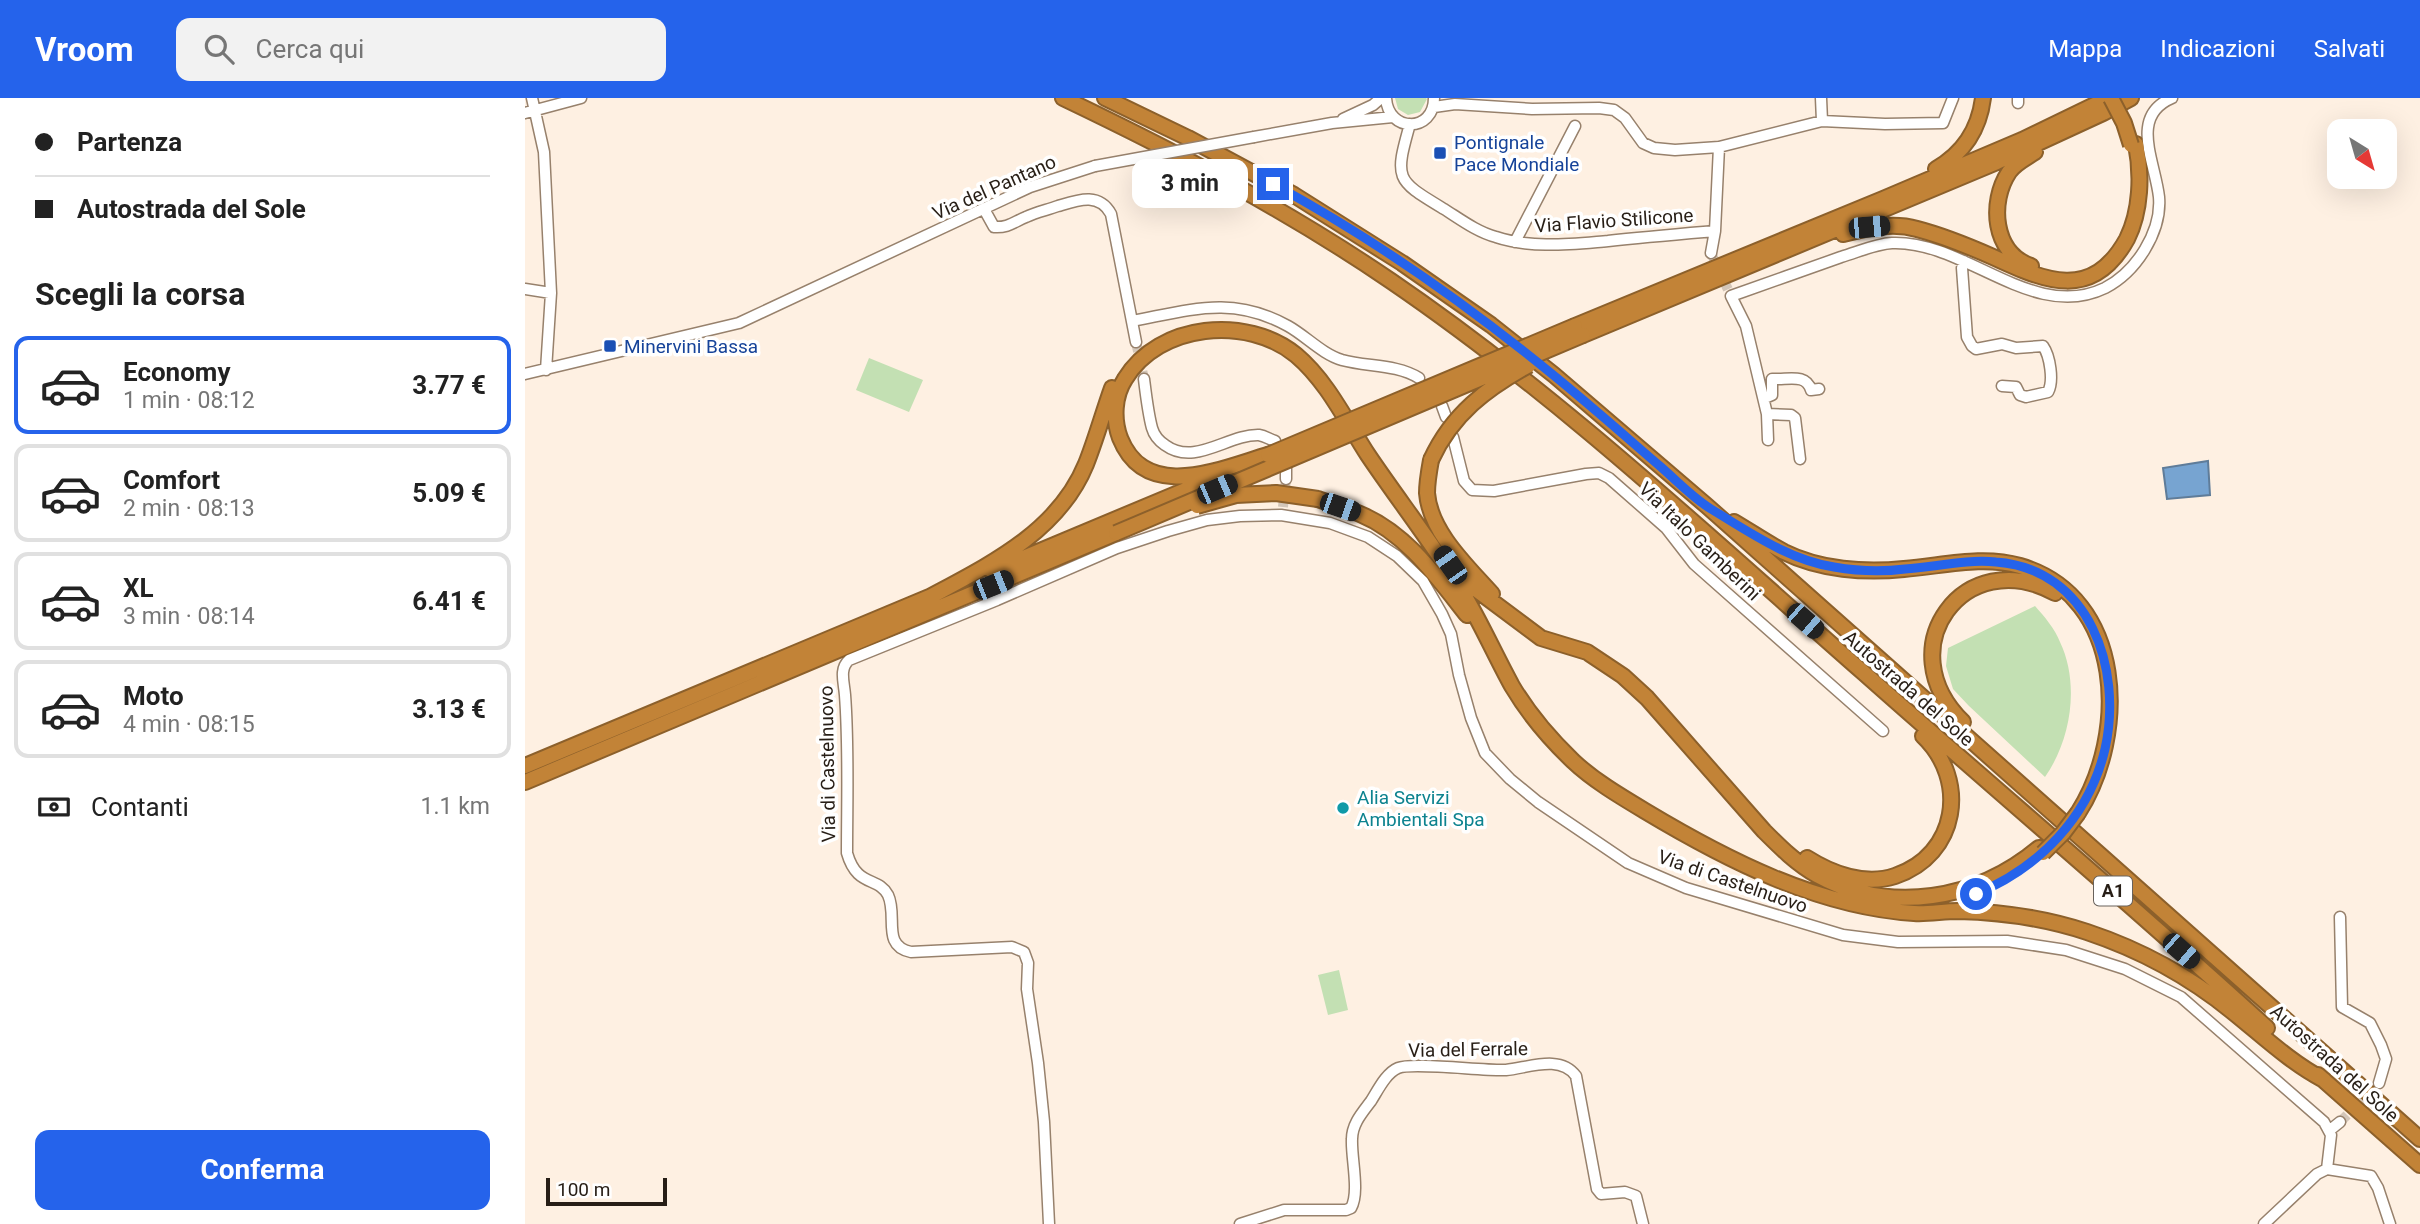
<!DOCTYPE html>
<html lang="it">
<head>
<meta charset="utf-8">
<style>
  :root { --surface:#fff; --page:#f2f2f2; --text:#222; --muted:#767676; --line:#e0e0e0; --accent:#2563eb }
  body { margin:0; font-family:Roboto,sans-serif; background:var(--page); color:var(--text); height:100vh; display:flex; flex-direction:column; font-size:26px; white-space:nowrap }
  * { box-sizing:border-box; margin:0 }
  p { font-size:23px; color:var(--muted) }
  .icon { flex:none; width:38px; height:38px; fill:none; stroke:currentColor; stroke-width:2; stroke-linecap:round; stroke-linejoin:round }
  .map { position:relative; flex:1; overflow:hidden }
  .sheet { display:flex; flex-direction:column; background:var(--surface); width:525px }
  .sheet>* { flex:none }
  .top-card { display:grid; align-content:center; height:154px; padding:0 35px; background:var(--surface) }
  .needle { width:46px; rotate:143deg }
  .controls { position:absolute; left:1802px; top:21px; display:grid; gap:14px }
  .controls a { display:grid; place-items:center; width:70px; height:70px; border-radius:14px; background:var(--surface); box-shadow:0 7px 28px #0002; font-size:35px }
  .scale { position:absolute; left:21px; bottom:18px; width:121px; box-sizing:border-box; padding-left:7px; border:4px solid #271e16; border-top:0; font-size:19px; line-height:24px; white-space:nowrap; color:#271e16; -webkit-text-stroke:5px #fff; paint-order:stroke }
  .end { position:absolute; width:32px; height:32px; margin:-16px; border:9px solid #2563eb; background:#fff; box-shadow:0 0 0 4px #fff }
  .from { border-radius:50% }
  .bubble { position:absolute; height:49px; border-radius:14px; background:var(--surface); box-shadow:0 7px 28px #0002; font-size:23px; font-weight:700; line-height:49px; text-align:center }
  .car { position:absolute; width:21px; height:42px; margin:-21px -10px; border-radius:9px; box-shadow:0 0 5px 2px #0007; background:linear-gradient(#222 24%,#8ab4d8 0 40%,#222 0 76%,#8ab4d8 0 86%,#222 0) }
  .top-card b { display:flex; align-items:center; gap:24px; height:66px; font-size:26px }
  .top-card b+b { border-top:2px solid var(--line) }
  .top-card i { width:18px; height:18px; background:var(--text) }
  ul { padding:0; list-style:none }
  li { display:flex; align-items:center; gap:21px; height:98px; margin:0 14px 10px; padding:0 21px; border:4px solid var(--line); border-radius:14px }
  li div { flex:1 }
  li b { display:block; font-size:26px }
  li em { font-style:normal; font-weight:700 }
  li.current { border-color:var(--accent) }
  li>.icon { width:63px; height:63px; stroke-width:1.5 }
  h2 { padding:0 35px; font-size:32px; line-height:84px }
  .pay { display:flex; align-items:center; gap:18px; height:77px; padding:0 35px; font-size:26px }
  .pay p { margin-inline-start:auto }
  .primary-button { display:flex; gap:14px; margin-top:auto; padding:14px 35px }
  .primary-button a { flex:1; height:80px; border-radius:14px; background:var(--accent); color:#fff; font-size:28px; font-weight:700; line-height:80px; text-align:center }
  header { display:flex; align-items:center; gap:42px; box-sizing:border-box; height:98px; padding:0 35px; background:var(--accent); color:#fff }
  header strong { font-size:33px }
  nav { display:flex; gap:38px; margin-inline-start:auto; font-size:24px }
  .search { width:490px; height:63px; background:var(--page); display:flex; align-items:center; gap:18px; box-sizing:border-box; padding:0 24px; border-radius:14px; color:var(--muted); font-size:26px }
  main { display:flex; flex:1; min-height:0 }
  .map>svg:first-child { display:block }
  .green { fill:#c3e0b3 }
  .water { fill:#77a4d1; stroke:#5f7c99; stroke-width:2 }
  .lines { fill:none; stroke-linecap:round; stroke-linejoin:round }
  .minor-tunnel { stroke:#d3c6b9; stroke-width:10; stroke-dasharray:10 5; stroke-linecap:butt }
  .minor-casing { stroke:#97816c; stroke-width:13 }
  .highway-casing { stroke:#8c602b; stroke-width:18 }
  .minor { stroke:#fff; stroke-width:10 }
  .highway { stroke:#c28337; stroke-width:14 }
  .minor-bridge-casing { stroke:#97816c; stroke-width:13; stroke-linecap:butt }
  .highway-bridge-casing { stroke:#8c602b; stroke-width:18; stroke-linecap:butt }
  .minor-bridge { stroke:#fff; stroke-width:10 }
  .highway-bridge { stroke:#c28337; stroke-width:14 }
  .route { stroke:#2563eb; stroke-width:9 }
  .transit-dot { fill:#1a4fb4; stroke:#fff; stroke-width:2.5 }
  .culture-dot { fill:#0f9aa8; stroke:#fff; stroke-width:2.5 }
  .labels { text-anchor:middle; stroke-width:7; stroke-linejoin:round; paint-order:stroke }
  .shield { fill:#fff; stroke:#68625c; stroke-width:2 }
  .shield-label { font-size:18px; font-weight:bold; fill:#271e16 }
  .transit-label { font-size:19px; fill:#164399; stroke:#fff; text-anchor:start }
  .street-label { font-size:19px; fill:#271e16; stroke:#fff }
  .culture-label { font-size:19px; fill:#0d838f; stroke:#fff; text-anchor:start }
</style>
</head>
<body>
<header>
<strong>Vroom</strong>
<div class="search"><svg class="icon" aria-label="search" viewBox="0 0 24 24"><circle cx="10" cy="10" r="6"/><path d="M15 15l6 6"/></svg>Cerca qui</div>
<nav><a>Mappa</a><a>Indicazioni</a><a>Salvati</a></nav>
</header>
<main>
<section class="sheet">
<div class="top-card">
<b><i class="from"></i>Partenza</b>
<b><i></i>Autostrada del Sole</b>
</div>
<h2>Scegli la corsa</h2>
<ul>
<li class="current"><svg class="icon" aria-label="car" viewBox="0 0 24 24"><path d="M5 17H2v-5l4-1 3-4h7l3 4 3 1v5h-3M9 17h6M6 11h13"/><circle cx="7" cy="17" r="2"/><circle cx="17" cy="17" r="2"/></svg><div><b>Economy</b><p>1 min · 08:12</p></div><em>3.77 €</em></li>
<li><svg class="icon" aria-label="car" viewBox="0 0 24 24"><path d="M5 17H2v-5l4-1 3-4h7l3 4 3 1v5h-3M9 17h6M6 11h13"/><circle cx="7" cy="17" r="2"/><circle cx="17" cy="17" r="2"/></svg><div><b>Comfort</b><p>2 min · 08:13</p></div><em>5.09 €</em></li>
<li><svg class="icon" aria-label="car" viewBox="0 0 24 24"><path d="M5 17H2v-5l4-1 3-4h7l3 4 3 1v5h-3M9 17h6M6 11h13"/><circle cx="7" cy="17" r="2"/><circle cx="17" cy="17" r="2"/></svg><div><b>XL</b><p>3 min · 08:14</p></div><em>6.41 €</em></li>
<li><svg class="icon" aria-label="car" viewBox="0 0 24 24"><path d="M5 17H2v-5l4-1 3-4h7l3 4 3 1v5h-3M9 17h6M6 11h13"/><circle cx="7" cy="17" r="2"/><circle cx="17" cy="17" r="2"/></svg><div><b>Moto</b><p>4 min · 08:15</p></div><em>3.13 €</em></li>
</ul>
<div class="pay"><svg class="icon" aria-label="cash" viewBox="0 0 24 24"><path d="M3 7h18v10H3z"/><circle cx="12" cy="12" r="2"/></svg>Contanti<p>1.1 km</p></div>
<div class="primary-button"><a>Conferma</a></div>
</section>
<div class="map">
<svg width="1895" height="1126" viewBox="0 0 1895 1126">
  <rect width="100%" height="100%" fill="#fef0e2"/>
  <path class="green" d="M870,0H901L902,1L895,14L883,17L873,11Z
    M344,260L398,282L384,314L331,292Z
    M1510,508C1519,518 1530,531 1535,544C1555,586 1546,642 1520,679L1444,608L1428,591L1421,568L1423,550Z
    M814,872L823,912L803,917L793,877Z"/>
  <path class="water" d="M1683,363L1685,397L1642,401L1638,370Z"/>
  <g class="lines">
    <path class="minor-tunnel" d="M1186,155L1206,198
      M611,244L619,281
      M758,409L761,381
      M1815,1024L1854,985"/>
    <g class="minor-casing">
      <path id="minor" d="M7,0L19,54L26,195L21,272
        M861,0C863,35 909,35 909,0
        M1296,0L1297,23
        M1493,5V0
        M909,9L930,6L1007,11L1074,10L1089,12L1100,20L1118,45L1129,50L1150,52L1194,49L1297,23L1360,26L1418,25L1428,0
        M0,15L56,0
        M818,21L848,7L856,0
        M885,26C869,82 871,82 919,111C935,121 952,134 971,139C1007,151 1046,146 1083,143C1119,139 1155,136 1190,133
        M729,39L807,25L868,19
        M459,111L469,129C483,130 489,124 501,119C511,114 522,112 533,108C553,102 574,94 586,116L611,244
        M990,144L1050,28
        M1186,155L1190,133L1194,49
        M1439,163L1437,170L1442,239L1447,248L1451,251L1477,246L1491,250L1518,248C1525,258 1529,283 1523,294L1501,299L1495,297L1491,289L1477,288
        M0,191L26,195
        M607,223C666,212 707,197 763,228C781,238 797,256 817,262C843,269 871,266 894,280
        M0,276L214,225L505,89L570,68
        M619,281C621,297 623,315 627,330C629,337 634,343 640,347C670,369 703,336 734,337C740,338 744,341 750,343
        M1240,300L1247,297V281C1263,282 1281,275 1286,292L1294,291
        M917,308L921,319
        M1242,316L1243,342
        M928,339L939,383L947,392L969,393L1061,376L1074,375L1084,380L1141,430L1169,466L1358,633
        M1275,361L1270,320L1266,317L1242,316L1221,228L1206,198C1243,185 1279,172 1316,159C1333,154 1350,146 1367,145C1440,142 1508,225 1580,190C1611,174 1637,134 1634,99C1630,63 1604,18 1647,0
        M761,381V369
        M1815,819L1817,909L1845,925L1856,947L1861,961L1854,985
        M1805,1032L1815,1024
        M524,1126L519,1024L513,965L502,891L503,865L499,854L487,849L386,854C356,848 373,818 363,797C353,778 332,790 322,755C322,702 324,650 320,597C319,584 314,571 324,562L472,502L592,450L643,433L682,422L715,418L756,417L805,425L843,439L872,458L898,483L917,516L926,536L934,577L946,620L960,655L985,681L1013,704L1103,765L1161,790L1318,837L1373,844L1482,843L1541,852L1600,871L1656,899L1799,1024L1806,1037L1802,1071
        M715,1126L759,1112H821L826,1110C835,1094 826,1060 827,1041C827,1026 837,1015 846,1003C853,992 861,975 873,970C888,964 958,973 981,972C1003,970 1035,956 1051,978L1072,1091L1076,1096L1100,1094L1111,1098L1118,1126
        M1739,1126L1792,1076L1802,1071L1846,1078L1853,1090L1865,1126"/>
    </g>
    <g class="highway-casing">
      <path id="highway" d="M538,0C651,54 762,112 866,183C1036,299 1185,440 1339,575C1473,694 1610,809 1742,930
        M580,0L663,40L769,97L877,165L966,227L1029,277L1182,408L1895,1041
        M1411,71C1439,55 1454,32 1458,0
        M1318,136C1343,130 1367,124 1392,131C1419,138 1443,148 1468,159C1520,183 1567,204 1602,141C1616,113 1617,76 1611,46
        M1506,168C1468,155 1464,104 1484,74C1490,65 1501,60 1510,54
        M1050,228L1358,101L1497,42L1584,0
        M1058,237L1472,64L1578,15L1606,0
        M743,357C695,371 621,405 595,340C588,321 589,298 600,281C634,225 722,217 771,257C802,283 821,323 843,357C874,403 909,447 938,495C956,525 970,557 987,588C1003,615 1025,641 1048,663C1068,682 1095,698 1120,713C1200,761 1293,809 1389,815C1403,816 1418,813 1433,813C1476,814 1520,820 1562,834C1616,852 1664,878 1708,914C1738,938 1765,964 1799,982
        M906,362C904,373 902,384 902,395C905,434 942,468 967,496
        M793,401C807,406 821,410 835,416C881,435 912,479 942,517
        M1209,424C1226,434 1242,445 1259,454C1295,472 1340,475 1379,471C1418,468 1457,457 1495,468C1601,499 1603,637 1553,715
        M467,473L687,381
        M931,474L941,484L1016,540L1062,554L1098,578L1122,600L1239,733C1255,749 1272,766 1292,777C1365,817 1452,802 1514,750
        M401,501C462,468 533,435 561,366C571,341 578,315 587,290
        M1438,624C1362,550 1440,445 1530,495
        M0,668L409,497
        M0,684L591,435
        M1282,760C1307,776 1340,788 1370,778C1433,757 1444,682 1398,638
        M1793,977L1895,1067"/>
    </g>
    <use href="#minor" class="minor"/>
    <use href="#highway" class="highway"/>
    <g class="minor-bridge-casing">
      <path id="minor-bridge" d="M570,68L729,39"/>
    </g>
    <g class="highway-bridge-casing">
      <path id="highway-bridge" d="M1586,0L1599,25L1606,47
        M743,357L1050,228
        M906,362C927,316 962,290 1004,267
        M672,408L711,397L751,395L793,401
        M591,435L1058,237
        M1518,755L1538,735L1553,715"/>
    </g>
    <use href="#minor-bridge" class="minor-bridge"/>
    <use href="#highway-bridge" class="highway-bridge"/>
  </g>
  <g class="lines">
    <path class="route" d="M748,86C846,139 940,205 1027,276C1064,306 1100,338 1136,369C1152,383 1168,400 1186,411C1224,434 1264,462 1309,469C1332,473 1357,474 1380,471C1410,469 1441,461 1471,464C1565,471 1598,571 1580,651C1564,719 1514,770 1451,796"/>
  </g>
  <g class="transit-dot">
    <rect x="908" y="48" width="14" height="14" rx="3.5"/>
    <rect x="78" y="241" width="14" height="14" rx="3.5"/>
  </g>
  <circle class="culture-dot" cx="818" cy="710" r="7"/>
  <g class="labels">
    <rect class="shield" x="1569" y="778.5" width="38" height="29" rx="5"/>
    <g class="shield-label">
      <text x="1588" y="799">A1</text>
    </g>
    <g class="transit-label">
      <text x="929" y="51">Pontignale<tspan x="929" dy="22">Pace Mondiale</tspan></text>
      <text x="99" y="255">Minervini Bassa</text>
    </g>
    <g class="street-label">
      <text transform="translate(469 89) rotate(-24)" y="7">Via del Pantano</text>
      <text transform="translate(1089 122) rotate(-4)" y="7">Via Flavio Stilicone</text>
      <text transform="translate(1175 443) rotate(44)" y="7">Via Italo Gamberini</text>
      <text transform="translate(1384 590) rotate(41)" y="7">Autostrada del Sole</text>
      <text transform="translate(302 666) rotate(-91)" y="7">Via di Castelnuovo</text>
      <text transform="translate(1208 783) rotate(19)" y="7">Via di Castelnuovo</text>
      <text transform="translate(943 951) rotate(-1)" y="7">Via del Ferrale</text>
      <text transform="translate(1810 965) rotate(42)" y="7">Autostrada del Sole</text>
    </g>
    <g class="culture-label">
      <text x="832" y="706">Alia Servizi<tspan x="832" dy="22">Ambientali Spa</tspan></text>
    </g>
  </g>
</svg>
<div class="controls">
<a><svg class="needle" viewBox="-14 -14 28 28"><path d="M0-13l5 13h-10z" fill="#e53935"/><path d="M0 13l5-13h-10z" fill="#767676"/></svg></a>
</div>
<div class="scale">100 m</div>
<i class="end from" style="left:1451px;top:796px"></i>
<i class="end" style="left:748px;top:86px"></i>
<div class="bubble" style="left:607px;top:61px;width:116px">3 min</div>
<i class="car" style="left:1344px;top:129px;rotate:85deg"></i>
<i class="car" style="left:692px;top:391px;rotate:67deg"></i>
<i class="car" style="left:815px;top:409px;rotate:109deg"></i>
<i class="car" style="left:925px;top:467px;rotate:325deg"></i>
<i class="car" style="left:468px;top:487px;rotate:68deg"></i>
<i class="car" style="left:1280px;top:523px;rotate:131deg"></i>
<i class="car" style="left:1656px;top:853px;rotate:131deg"></i>
</div>
</main>
</body>
</html>
